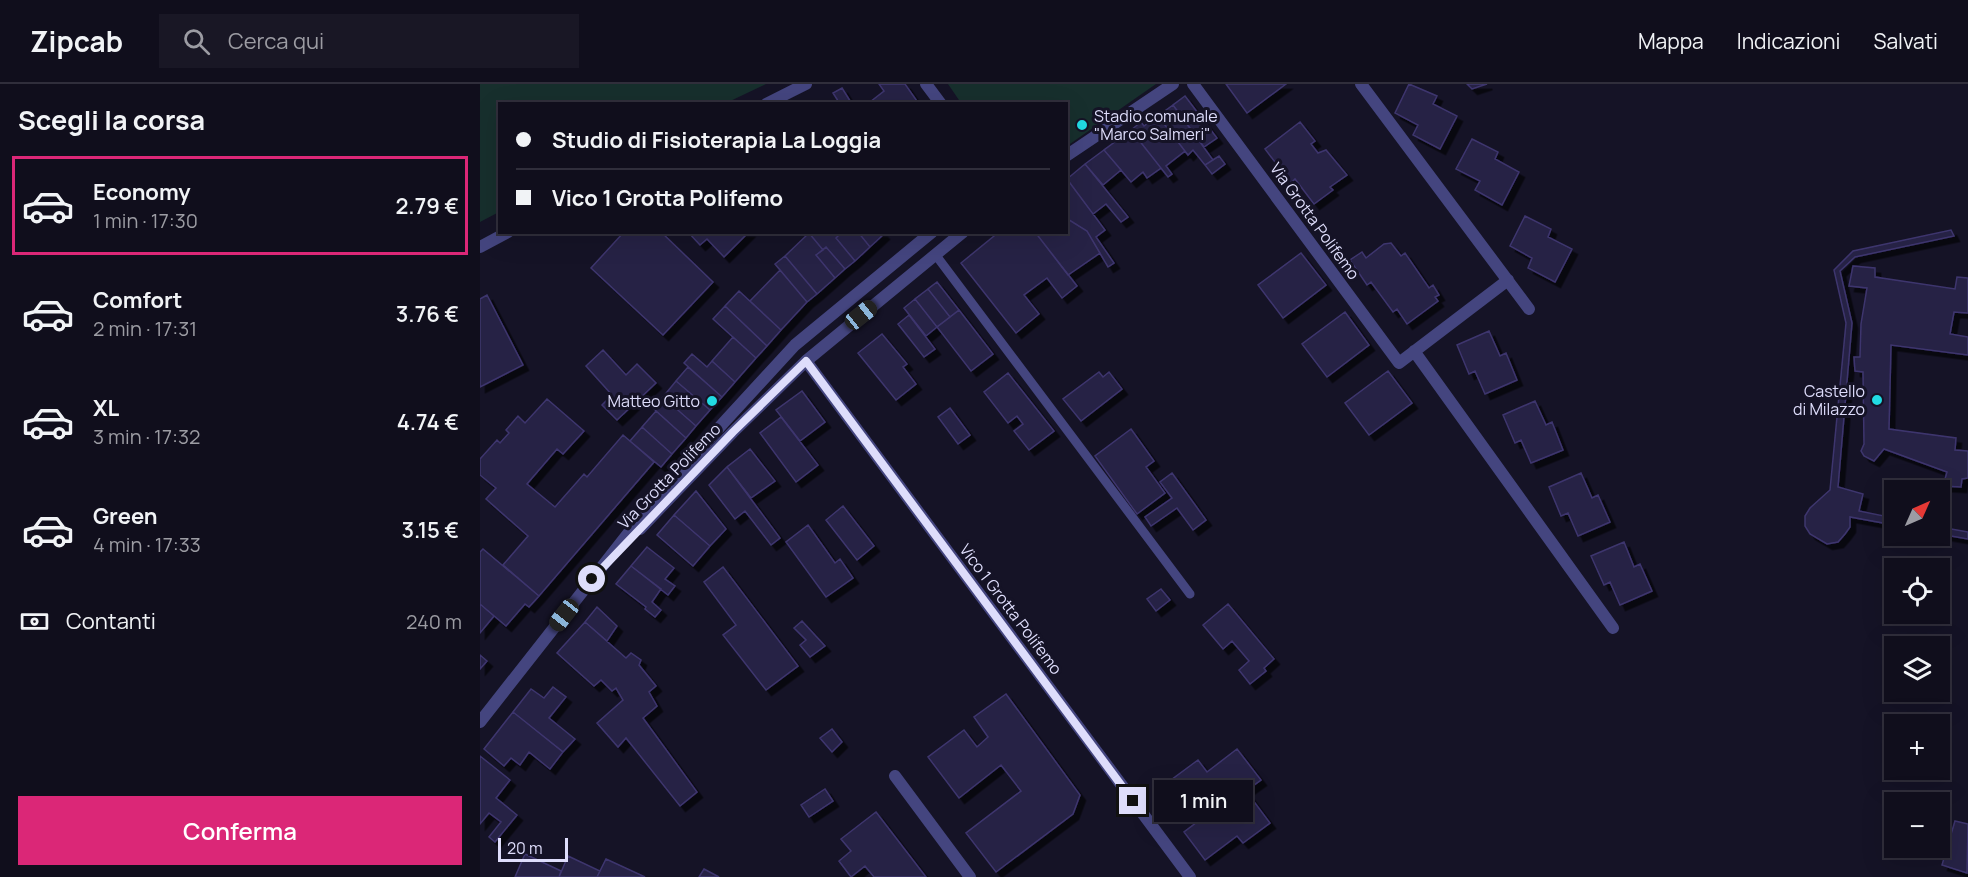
<!DOCTYPE html>
<html lang="it">
<head>
<meta charset="utf-8">
<style>
  :root { --surface:#100e1c; --page:#191725; --text:#f1f3f6; --muted:#9c9ca3; --line:#302e3b; --accent:#db2777 }
  body { margin:0; font-family:Manrope,sans-serif; background:var(--page); color:var(--text); height:100vh; display:flex; flex-direction:column; font-size:22px; white-space:nowrap }
  * { box-sizing:border-box; margin:0 }
  p { font-size:20px; color:var(--muted) }
  .icon { flex:none; width:33px; height:33px; fill:none; stroke:currentColor; stroke-width:2; stroke-linecap:round; stroke-linejoin:round }
  .map { position:relative; flex:1; overflow:hidden }
  .panel { display:flex; flex-direction:column; background:var(--surface); width:480px }
  .panel>* { flex:none }
  .hud { position:absolute; left:18px; top:18px; width:570px; height:132px; border-radius:0px; box-shadow:0 6px 24px #0002,0 0 0 2px var(--line); display:grid; align-content:center; height:132px; padding:0 18px; background:var(--surface) }
  .needle { width:39px; rotate:45deg }
  .tools { position:absolute; left:1404px; top:396px; display:grid; gap:12px }
  .tools a { display:grid; place-items:center; width:66px; height:66px; border-radius:0px; background:var(--surface); box-shadow:0 6px 24px #0002,0 0 0 2px var(--line); font-size:30px }
  .scale { position:absolute; left:18px; bottom:15px; width:70px; box-sizing:border-box; padding-left:6px; border:3px solid #deddfb; border-top:0; font-size:16px; line-height:21px; white-space:nowrap; color:#deddfb; -webkit-text-stroke:4px #151326; paint-order:stroke }
  .end { position:absolute; width:27px; height:27px; margin:-14px; border:8px solid #deddfb; background:#111; box-shadow:0 0 0 3px #111 }
  .from { border-radius:50% }
  .bubble { position:absolute; height:42px; border-radius:0px; background:var(--surface); box-shadow:0 6px 24px #0002,0 0 0 2px var(--line); font-size:20px; font-weight:600; line-height:42px; text-align:center }
  .car { position:absolute; width:18px; height:36px; margin:-18px -9px; border-radius:8px; box-shadow:0 0 4px 2px #0007; background:linear-gradient(#222 24%,#8ab4d8 0 40%,#222 0 76%,#8ab4d8 0 86%,#222 0) }
  .hud b { display:flex; align-items:center; gap:21px; height:57px; font-size:22px }
  .hud b+b { border-top:2px solid var(--line) }
  .hud i { width:15px; height:15px; background:var(--text) }
  ul { padding:0; list-style:none }
  li { display:flex; align-items:center; gap:18px; height:99px; margin:0 12px 9px; padding:0 6px; border:3px solid transparent; border-radius:0px }
  li div { flex:1 }
  li b { display:block; font-size:22px }
  li em { font-style:normal; font-weight:600 }
  li.active { border-color:var(--accent) }
  li>.icon { width:54px; height:54px; stroke-width:1.5 }
  h2 { padding:0 18px; font-size:27px; line-height:72px }
  .pay { display:flex; align-items:center; gap:15px; height:66px; padding:0 18px; font-size:22px }
  .pay p { margin-inline-start:auto }
  .action { display:flex; gap:12px; margin-top:auto; padding:12px 18px }
  .action a { flex:1; height:69px; border-radius:0px; background:var(--accent); color:#fff; font-size:24px; font-weight:600; line-height:69px; text-align:center }
  header { display:flex; align-items:center; gap:36px; box-sizing:border-box; height:84px; padding:0 30px; background:var(--surface); border-bottom:2px solid var(--line) }
  header strong { font-size:28px }
  nav { display:flex; gap:33px; margin-inline-start:auto; font-size:21px }
  .search { width:420px; height:54px; background:var(--page); display:flex; align-items:center; gap:15px; box-sizing:border-box; padding:0 21px; border-radius:0px; color:var(--muted); font-size:22px }
  main { display:flex; flex:1; min-height:0 }
  .map>svg:first-child { display:block }
  .green { fill:#172f2d }
  .building { fill:#262145; stroke:#3e366e; stroke-width:1.5; filter:url(#shadow) }
  .lines { fill:none; stroke-linecap:round; stroke-linejoin:round }
  .service { stroke:#44457f; stroke-width:9 }
  .minor { stroke:#44457f; stroke-width:12 }
  .tertiary { stroke:#44457f; stroke-width:12 }
  .route { stroke:#deddfb; stroke-width:8 }
  .poi-dot { fill:#21dbe3; stroke:#151326; stroke-width:2 }
  .labels { text-anchor:middle; stroke-width:6; stroke-linejoin:round; paint-order:stroke }
  .poi-label { font-size:16px; fill:#deddfb; stroke:#151326; text-anchor:end }
  .street-label { font-size:16px; fill:#deddfb; stroke:#151326 }
</style>
</head>
<body>
<header>
<strong>Zipcab</strong>
<div class="search"><svg class="icon" aria-label="search" viewBox="0 0 24 24"><circle cx="10" cy="10" r="6"/><path d="M15 15l6 6"/></svg>Cerca qui</div>
<nav><a>Mappa</a><a>Indicazioni</a><a>Salvati</a></nav>
</header>
<main>
<section class="panel">
<h2>Scegli la corsa</h2>
<ul>
<li class="active"><svg class="icon" aria-label="car" viewBox="0 0 24 24"><path d="M5 17H2v-5l4-1 3-4h7l3 4 3 1v5h-3M9 17h6M6 11h13"/><circle cx="7" cy="17" r="2"/><circle cx="17" cy="17" r="2"/></svg><div><b>Economy</b><p>1 min · 17:30</p></div><em>2.79 €</em></li>
<li><svg class="icon" aria-label="car" viewBox="0 0 24 24"><path d="M5 17H2v-5l4-1 3-4h7l3 4 3 1v5h-3M9 17h6M6 11h13"/><circle cx="7" cy="17" r="2"/><circle cx="17" cy="17" r="2"/></svg><div><b>Comfort</b><p>2 min · 17:31</p></div><em>3.76 €</em></li>
<li><svg class="icon" aria-label="car" viewBox="0 0 24 24"><path d="M5 17H2v-5l4-1 3-4h7l3 4 3 1v5h-3M9 17h6M6 11h13"/><circle cx="7" cy="17" r="2"/><circle cx="17" cy="17" r="2"/></svg><div><b>XL</b><p>3 min · 17:32</p></div><em>4.74 €</em></li>
<li><svg class="icon" aria-label="car" viewBox="0 0 24 24"><path d="M5 17H2v-5l4-1 3-4h7l3 4 3 1v5h-3M9 17h6M6 11h13"/><circle cx="7" cy="17" r="2"/><circle cx="17" cy="17" r="2"/></svg><div><b>Green</b><p>4 min · 17:33</p></div><em>3.15 €</em></li>
</ul>
<div class="pay"><svg class="icon" aria-label="cash" viewBox="0 0 24 24"><path d="M3 7h18v10H3z"/><circle cx="12" cy="12" r="2"/></svg>Contanti<p>240 m</p></div>
<div class="action"><a>Conferma</a></div>
</section>
<div class="map">
<svg width="1488" height="793" viewBox="0 0 1488 793">
  <defs>
    <filter id="shadow"><feDropShadow dx="5.5" dy="5.5" stdDeviation="0" flood-color="#0009"/></filter>
  </defs>
  <rect width="100%" height="100%" fill="#151326"/>
  <path class="green" d="M0,0H286L246,19L20,20L19,128L0,138Z
    M468,0H676L587,62L586,20L481,19Z"/>
  <path class="building" d="M399,0H425L439,20H392L390,18L404,7Z
    M746,0H806L767,29Z
    M929,0L957,12L953,20L977,32L960,65L933,51L938,41L915,29Z
    M987,0H1007L992,5Z
    M362,4L372,20H360L353,9Z
    M705,12L737,54L724,63L693,21Z
    M693,21L733,76L725,81L713,66L708,71L678,32Z
    M678,32L705,67L686,82L692,90L688,93L651,46L661,38L664,42Z
    M820,38L835,57L831,60L838,69L846,66L867,91L850,103L853,106L834,120L815,95L811,99L785,65Z
    M651,46L681,84L667,94L663,88L651,98L624,66Z
    M992,55L1018,68L1015,75L1039,88L1022,121L995,106L1000,97L976,85Z
    M624,66L641,86L623,101L605,80Z
    M739,72L745,80L732,90L725,81Z
    M605,80L648,133L641,138L626,120L613,130L587,95Z
    M587,95L625,146L616,153L634,179L628,183L607,147L586,134Z
    M1045,132L1071,145L1068,153L1092,165L1075,198L1048,184L1052,174L1030,162Z
    M586,134L607,147L620,169L588,191L555,148H586Z
    M1471,146L1474,152L1375,173L1360,187L1372,239L1358,403L1383,410L1379,427L1414,434V441L1370,433V443L1365,450L1358,458L1347,460L1330,450L1325,442V432L1330,424L1350,406L1366,239L1354,186L1373,167Z
    M1471,146L1474,152L1375,173L1360,187L1372,239L1358,403L1383,410L1379,427L1414,434V441L1370,433V443L1365,450L1358,458L1347,460L1330,450L1325,442V432L1330,424L1350,406L1366,239L1354,186L1373,167Z
    M144,148H181L233,198L183,251L111,184Z
    M208,148H269L244,173L227,155L220,161Z
    M357,148H378L390,163L375,177L356,154L359,151Z
    M357,148L359,151L356,154L375,177L365,185L346,163L343,166L329,149Z
    M378,148H402L404,150L390,163Z
    M519,148H555L597,202L582,214L567,194L544,211L559,230L536,249L481,179Z
    M329,149L343,166L336,171L355,194L337,210L305,172Z
    M911,159L921,172L925,169L949,204L953,201L959,211L955,213L958,217L927,240L917,225L913,228L891,198L887,201L870,176L882,168L886,174L904,160Z
    M346,163L365,185L355,194L336,171Z
    M821,169L846,201L803,234L778,201Z
    M305,172L337,210L327,218L295,180Z
    M1373,182L1395,184V193L1475,205L1477,193L1488,194V229L1474,228L1470,250L1488,253V271L1411,261L1409,345L1476,354L1475,366L1488,367V394L1482,395L1481,403L1463,402L1467,388L1404,365L1394,377L1384,372L1381,367L1384,360L1383,288L1375,287L1374,273H1380L1381,240L1387,204L1369,202Z
    M300,186L327,218L301,246L270,217Z
    M457,198L479,226L470,233L448,205Z
    M448,205L470,233L457,243L435,215Z
    M259,207L301,246L287,262L245,222Z
    M7,211L43,281L0,303V215Z
    M435,215L457,243L446,252L424,224Z
    M245,222L287,262L276,274L233,235Z
    M479,226L513,270L491,287L457,243Z
    M865,228L889,261L847,293L822,260Z
    M429,231L455,265L444,273L418,240Z
    M1009,247L1020,272L1026,269L1037,296L1005,310L995,287L989,290L977,261Z
    M402,250L427,280L423,283L436,300L416,316L378,269Z
    M253,253L276,274L255,298L232,277Z
    M123,266L146,291L157,280L176,299L137,336L122,321L132,311L106,282Z
    M212,270L227,283L232,277L255,298L242,313L204,279Z
    M208,283L242,313L230,326L196,297Z
    M908,287L932,319L889,351L865,319Z
    M619,288L623,293L629,288L642,305L601,337L583,315Z
    M528,289L574,347L549,366L534,347L543,340L537,332L528,339L504,308Z
    M196,297L230,326L216,342L183,313Z
    M322,307L345,338L320,357L296,326Z
    M183,313L216,342L206,354L174,325Z
    M67,315L104,347L83,370L77,365L47,400L75,423L104,390L107,393L143,351L174,378L59,512L23,481L48,452L6,415L16,404L0,391V375L17,356L20,359L29,349L26,346L38,332L45,339Z
    M1055,317L1066,341L1072,338L1083,366L1051,379L1041,356L1035,359L1023,331Z
    M470,324L490,351L478,360L458,333Z
    M176,327L206,354L192,370L162,343Z
    M301,333L338,381L316,398L280,349Z
    M162,343L192,370L181,383L150,357Z
    M651,345L674,377L666,383L685,409L657,430L615,372Z
    M270,365L295,397L271,414L247,383Z
    M247,383L300,454L291,461L265,427L255,435L229,401Z
    M692,389L726,436L713,446L697,424L671,442L665,433L692,414L680,398Z
    M1101,389L1112,414L1118,411L1130,438L1098,452L1088,429L1081,432L1069,403Z
    M216,407L246,445L230,462L194,431Z
    M363,422L394,462L377,476L346,436Z
    M194,431L230,462L213,482L177,451Z
    M328,441L355,479L360,475L373,494L346,513L306,458Z
    M1460,443L1488,448V455L1460,450Z
    M1460,443L1488,448V455L1460,450Z
    M1144,458L1154,483L1160,480L1172,507L1140,521L1130,498L1124,501L1111,472Z
    M167,463L194,484L185,495L195,502L188,511L151,482Z
    M3,465L59,512L49,523L45,520L26,542L0,520V468Z
    M151,482L181,505L172,518L181,526L175,533L165,525L166,523L136,500Z
    M243,483L318,582L286,606L243,551L256,541L224,498Z
    M681,505L690,516L676,527L667,515Z
    M0,520L14,532L0,549Z
    M748,520L794,575L784,584L786,587L770,600L759,586L769,577L752,557L743,565L723,541Z
    M117,523L137,542L127,557L105,538Z
    M322,537L345,562L330,573L320,561L326,556L314,544Z
    M105,538L146,574L151,569L161,576L159,581L176,602L169,608L177,622L163,634L217,708L200,722L146,654L138,663L117,639L143,616L136,604L132,607L121,596L114,602L77,569Z
    M0,571L7,577L0,585Z
    M73,603L86,613L69,634L95,655L83,668L33,628L51,605L64,614Z
    M526,610L600,711L593,730L516,788L486,749L541,707L521,681L479,714L448,673L484,646L497,663L508,653L494,633Z
    M33,628L83,668L70,685L49,668L40,681L31,674L24,682L4,665Z
    M352,645L362,658L352,668L340,654Z
    M757,665L781,696L766,707L790,739L763,759L757,752L725,776L704,748L717,738L687,699L718,676L727,688Z
    M0,672L30,696L16,714L37,731L15,758L9,753L21,738L9,729L0,740Z
    M345,705L353,717L329,733L321,721Z
    M396,728L446,793H394L385,782L371,793L359,777L371,767L361,755Z
    M1475,737L1488,740L1487,789L1462,781Z
    M1475,737L1488,740L1487,789L1462,781Z
    M45,770L81,787L79,793H35Z
    M88,772L120,787L117,793H79Z
    M126,775L165,793H117Z
    M224,785L239,793H219Z"/>
  <g class="lines">
    <path class="service" d="M455,170L710,510"/>
    <path class="minor" d="M713,0L919,279L1028,196
      M881,0L1049,225
      M934,267L1133,544
      M326,277L710,793
      M415,692L490,793"/>
    <path class="tertiary" d="M446,0L461,20
      M286,20L326,0
      M586,72L693,0
      M0,163L28,148
      M160,445L253,348L326,277L483,148
      M0,638L176,414L246,336L315,261L452,148"/>
  </g>
  <g class="lines">
    <path class="route" d="M112,495L253,348L326,277L653,717"/>
  </g>
  <g class="poi-dot">
    <circle cx="602" cy="41" r="6"/>
    <circle cx="1397" cy="316" r="6"/>
    <circle cx="232" cy="317" r="6"/>
  </g>
  <g class="labels">
    <g class="poi-label">
      <text x="614" y="38" text-anchor="start">Stadio comunale<tspan x="614" dy="18">"Marco Salmeri"</tspan></text>
      <text x="1385" y="313">Castello<tspan x="1385" dy="18">di Milazzo</tspan></text>
      <text x="220" y="323">Matteo Gitto</text>
    </g>
    <g class="street-label">
      <text transform="translate(835 137) rotate(54)" y="6">Via Grotta Polifemo</text>
      <text transform="translate(189 392) rotate(-46)" y="6">Via Grotta Polifemo</text>
      <text transform="translate(531 525) rotate(53)" y="6">Vico 1 Grotta Polifemo</text>
    </g>
  </g>
</svg>
<div class="tools">
<a><svg class="needle" viewBox="-14 -14 28 28"><path d="M0-13l5 13h-10z" fill="#e53935"/><path d="M0 13l5-13h-10z" fill="#9c9ca3"/></svg></a>
<a><svg class="icon" aria-label="locate" viewBox="0 0 24 24"><circle cx="12" cy="12" r="6"/><path d="M12 2v4M12 18v4M2 12h4M18 12h4"/></svg></a>
<a><svg class="icon" aria-label="layers" viewBox="0 0 24 24"><path d="M12 4l9 5-9 5-9-5zM3 14l9 5 9-5"/></svg></a>
<a>+</a>
<a>−</a>
</div>
<div class="scale">20 m</div>
<i class="end from" style="left:112px;top:495px"></i>
<i class="end" style="left:653px;top:717px"></i>
<div class="bubble" style="left:674px;top:696px;width:99px">1 min</div>
<i class="car" style="left:381px;top:231px;rotate:51deg"></i>
<i class="car" style="left:84px;top:531px;rotate:218deg"></i>
<div class="hud">
<b><i class="from"></i>Studio di Fisioterapia La Loggia</b>
<b><i></i>Vico 1 Grotta Polifemo</b>
</div>
</div>
</main>
</body>
</html>
